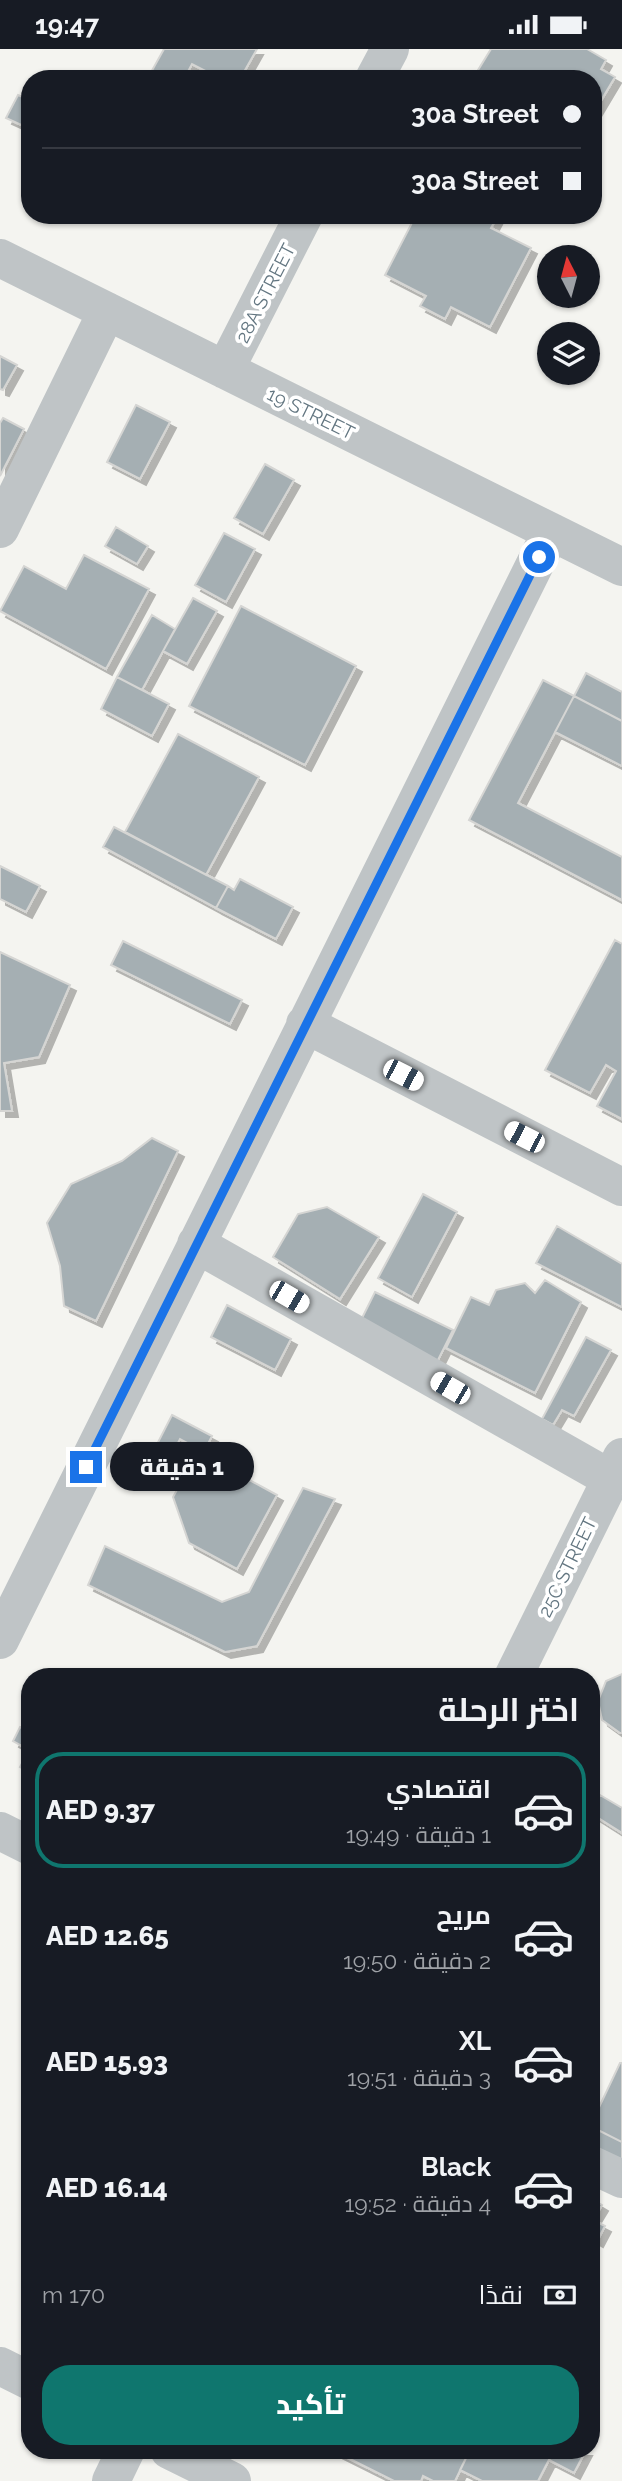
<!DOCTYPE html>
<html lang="ar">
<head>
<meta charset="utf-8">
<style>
  :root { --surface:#171b24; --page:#20242c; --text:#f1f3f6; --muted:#9ea1a6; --line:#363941; --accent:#0f766e }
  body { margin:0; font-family:Raleway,Cairo,sans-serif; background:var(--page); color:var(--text); direction:rtl; height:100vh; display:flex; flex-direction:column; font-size:26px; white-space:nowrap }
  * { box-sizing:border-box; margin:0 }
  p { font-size:23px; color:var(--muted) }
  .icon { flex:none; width:38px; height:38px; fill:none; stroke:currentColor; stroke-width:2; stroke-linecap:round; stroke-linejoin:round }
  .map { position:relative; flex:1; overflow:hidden; direction:ltr }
  .details { position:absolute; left:21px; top:1619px; width:579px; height:791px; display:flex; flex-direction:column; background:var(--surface); border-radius:28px; box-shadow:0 2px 5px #0004; direction:rtl }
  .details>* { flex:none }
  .hud { position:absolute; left:21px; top:21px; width:581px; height:154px; border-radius:28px; box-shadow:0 2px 5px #0004; direction:rtl; display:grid; align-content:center; height:154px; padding:0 21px; background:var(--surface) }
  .needle { width:46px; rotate:354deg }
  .fabs { position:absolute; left:537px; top:196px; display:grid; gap:14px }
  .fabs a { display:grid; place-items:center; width:63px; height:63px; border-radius:50%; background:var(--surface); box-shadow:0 2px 5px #0004; font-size:35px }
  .end { position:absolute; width:32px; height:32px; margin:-16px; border:9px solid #1a73e8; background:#fff; box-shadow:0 0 0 4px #fff }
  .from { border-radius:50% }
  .bubble { position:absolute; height:49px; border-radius:24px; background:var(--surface); box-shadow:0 2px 5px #0004; font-size:23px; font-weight:800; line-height:49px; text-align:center; direction:rtl }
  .car { position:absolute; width:21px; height:42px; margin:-21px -10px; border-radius:9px; box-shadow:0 0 5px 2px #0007; background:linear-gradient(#fff 24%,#345 0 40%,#fff 0 76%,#345 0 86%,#fff 0) }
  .hud b { display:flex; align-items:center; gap:24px; height:66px; font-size:26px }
  .hud b+b { border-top:2px solid var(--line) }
  .hud i { width:18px; height:18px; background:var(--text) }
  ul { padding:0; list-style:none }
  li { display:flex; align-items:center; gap:21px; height:116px; margin:0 14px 10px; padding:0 7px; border:4px solid transparent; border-radius:28px }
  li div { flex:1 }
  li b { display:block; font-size:26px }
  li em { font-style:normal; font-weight:800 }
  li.on { border-color:var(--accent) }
  li>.icon { width:63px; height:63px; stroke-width:1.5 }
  h2 { padding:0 21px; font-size:32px; line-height:84px }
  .pay { display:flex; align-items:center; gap:18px; height:77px; padding:0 21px; font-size:26px }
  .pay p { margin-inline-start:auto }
  .primary-button { display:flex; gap:14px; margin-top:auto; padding:14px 21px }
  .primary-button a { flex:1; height:80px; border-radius:28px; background:var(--accent); color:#fff; font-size:28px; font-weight:800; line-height:80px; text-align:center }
  .status { display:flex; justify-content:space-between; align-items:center; height:49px; padding:0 35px; background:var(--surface); direction:ltr }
  .status svg { height:19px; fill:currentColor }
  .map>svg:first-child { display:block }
  .building { fill:#a5afb3; stroke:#d5d5d3; stroke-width:2; filter:url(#shadow) }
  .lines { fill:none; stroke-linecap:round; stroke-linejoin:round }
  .minor { stroke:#bfc4c6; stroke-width:38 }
  .route { stroke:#1a73e8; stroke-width:9 }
  .labels { text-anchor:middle; stroke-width:7; stroke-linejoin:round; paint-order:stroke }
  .street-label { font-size:19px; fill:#637681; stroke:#fff }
</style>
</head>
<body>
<div class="status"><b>19:47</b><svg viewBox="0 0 49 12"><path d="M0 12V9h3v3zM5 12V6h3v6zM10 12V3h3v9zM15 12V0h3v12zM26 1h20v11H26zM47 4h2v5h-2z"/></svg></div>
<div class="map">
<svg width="622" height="2432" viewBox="0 0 622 2432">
  <defs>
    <filter id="shadow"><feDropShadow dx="6" dy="6" stdDeviation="0" flood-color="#0004"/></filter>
  </defs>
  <rect width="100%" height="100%" fill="#f4f4f0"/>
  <path class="building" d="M164,0H257L240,30H221L192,15L184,30H159L150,25Z
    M491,0H587L606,11L601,20L615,28L593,65V30H482L475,26Z
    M18,46L30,51V80L6,69Z
    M416,166H498L491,179L531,199L490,278L451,258L445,270L420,257L426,247L385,226Z
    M0,307L17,316L3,341L0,340Z
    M136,356L170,373L140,430L107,413Z
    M3,369L24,380L0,427V374Z
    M265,415L294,431L263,485L234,469Z
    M116,478L148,497L137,515L105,497Z
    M224,484L255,500L226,553L195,536Z
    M84,506L149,540L106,620L0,562L24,517L66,540Z
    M193,549L217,562L187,615L163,602Z
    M241,557L356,617L305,716L189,657Z
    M152,566L175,580L142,641L117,628Z
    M586,624L622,643V672L574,647Z
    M117,628L169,655L152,687L101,660Z
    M543,631L574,647L518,754L622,808V851L469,771Z
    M574,647L622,672V717L555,683Z
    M178,685L259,728L206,826L125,783Z
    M114,778L228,837L216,859L103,798Z
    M0,817L40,837L26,863L0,850Z
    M240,830L293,858L276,890L216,859L228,837L234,841Z
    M615,891L622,895V1070L597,1057L616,1022L606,1016L590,1044L545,1021Z
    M123,892L242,951L230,975L111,916Z
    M0,903L70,936L39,1008L4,1014L12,1062H0Z
    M152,1089L178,1102L96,1272L64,1257L60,1217L47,1174L71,1135L122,1112Z
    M423,1145L457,1163L412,1248L378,1229Z
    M327,1158L379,1188L340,1250L273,1208L298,1165Z
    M557,1177L622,1215V1258L536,1214Z
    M545,1231L581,1253L535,1344L446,1299L471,1248L489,1256L496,1241L525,1234L535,1244Z
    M375,1243L453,1281L434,1319L356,1281Z
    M227,1256L291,1290L275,1321L211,1288Z
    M586,1288L611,1301L574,1367L562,1361L553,1376L542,1370Z
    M172,1366L212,1387L204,1403L180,1390L169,1411L153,1403Z
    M198,1403L277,1446L237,1520L189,1494L173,1448Z
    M303,1439L335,1450L257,1597L225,1603L88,1536L105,1497L222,1553L249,1543Z
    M622,1625V1684H620L602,1671L598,1652L606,1632Z
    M20,1678L30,1683V1723L20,1718L29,1701L13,1692Z
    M600,1746L622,1759V1784L592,1765V1760Z
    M620,2014H622V2093L592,2078V2073Z
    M592,2078L622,2093V2127L592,2113Z
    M592,2150L602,2156L593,2171L605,2177L597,2192L592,2189Z
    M332,2401H470L455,2432H433L423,2427L421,2432H394Z
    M470,2401H554L538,2432H482L460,2421Z
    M554,2401H586L574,2424L549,2411Z"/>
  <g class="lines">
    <path class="minor" d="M374,30L390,0
      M0,209L622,518
      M225,321L304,166
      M0,480L107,262
      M305,975L622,1138
      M196,1195L611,1430
      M0,1591L551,483
      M513,1628L622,1408
      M0,1782L30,1797
      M592,2116L622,2130
      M0,2317L30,2332
      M169,2401L232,2432
      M111,2432L126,2401"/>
  </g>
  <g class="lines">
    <path class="route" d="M86,1418L539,508"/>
  </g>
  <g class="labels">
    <g class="street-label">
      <text transform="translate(265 244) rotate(-63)" y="7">28A STREET</text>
      <text transform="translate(311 364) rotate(26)" y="7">19 STREET</text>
      <text transform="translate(567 1518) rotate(-64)" y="7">25C STREET</text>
    </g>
  </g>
</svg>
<div class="fabs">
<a><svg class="needle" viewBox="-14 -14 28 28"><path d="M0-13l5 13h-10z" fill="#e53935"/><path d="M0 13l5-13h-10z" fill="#9ea1a6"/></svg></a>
<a><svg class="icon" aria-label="layers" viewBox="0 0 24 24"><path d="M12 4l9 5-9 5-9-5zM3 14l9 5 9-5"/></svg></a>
</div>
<i class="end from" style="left:539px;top:508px"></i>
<i class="end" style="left:86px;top:1418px"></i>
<div class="bubble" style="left:110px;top:1393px;width:144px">1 دقيقة</div>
<i class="car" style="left:403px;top:1026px;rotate:117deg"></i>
<i class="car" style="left:524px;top:1088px;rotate:297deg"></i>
<i class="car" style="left:289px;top:1248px;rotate:120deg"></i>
<i class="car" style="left:450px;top:1339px;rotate:300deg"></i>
<div class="hud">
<b><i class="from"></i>30a Street</b>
<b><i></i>30a Street</b>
</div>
<section class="details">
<h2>اختر الرحلة</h2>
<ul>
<li class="on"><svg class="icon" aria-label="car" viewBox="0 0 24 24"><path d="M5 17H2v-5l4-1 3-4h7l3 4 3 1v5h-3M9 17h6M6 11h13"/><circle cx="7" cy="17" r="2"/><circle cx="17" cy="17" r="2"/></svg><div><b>اقتصادي</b><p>1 دقيقة · 19:49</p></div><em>AED 9.37</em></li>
<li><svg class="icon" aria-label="car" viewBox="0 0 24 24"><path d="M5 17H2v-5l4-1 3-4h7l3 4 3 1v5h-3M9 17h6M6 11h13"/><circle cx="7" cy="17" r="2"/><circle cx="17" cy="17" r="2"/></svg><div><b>مريح</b><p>2 دقيقة · 19:50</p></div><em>AED 12.65</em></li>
<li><svg class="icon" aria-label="car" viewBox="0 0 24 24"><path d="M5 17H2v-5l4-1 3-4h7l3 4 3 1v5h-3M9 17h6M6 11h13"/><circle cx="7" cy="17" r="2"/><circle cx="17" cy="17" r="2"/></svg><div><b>XL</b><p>3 دقيقة · 19:51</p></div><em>AED 15.93</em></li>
<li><svg class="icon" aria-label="car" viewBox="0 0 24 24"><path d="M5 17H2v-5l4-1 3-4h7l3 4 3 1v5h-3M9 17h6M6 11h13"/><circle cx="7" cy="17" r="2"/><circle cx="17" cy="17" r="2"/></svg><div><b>Black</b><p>4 دقيقة · 19:52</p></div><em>AED 16.14</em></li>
</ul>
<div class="pay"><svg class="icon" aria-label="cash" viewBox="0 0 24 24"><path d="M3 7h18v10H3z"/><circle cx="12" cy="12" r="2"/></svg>نقدًا<p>170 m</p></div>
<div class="primary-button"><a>تأكيد</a></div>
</section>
</div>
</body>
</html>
